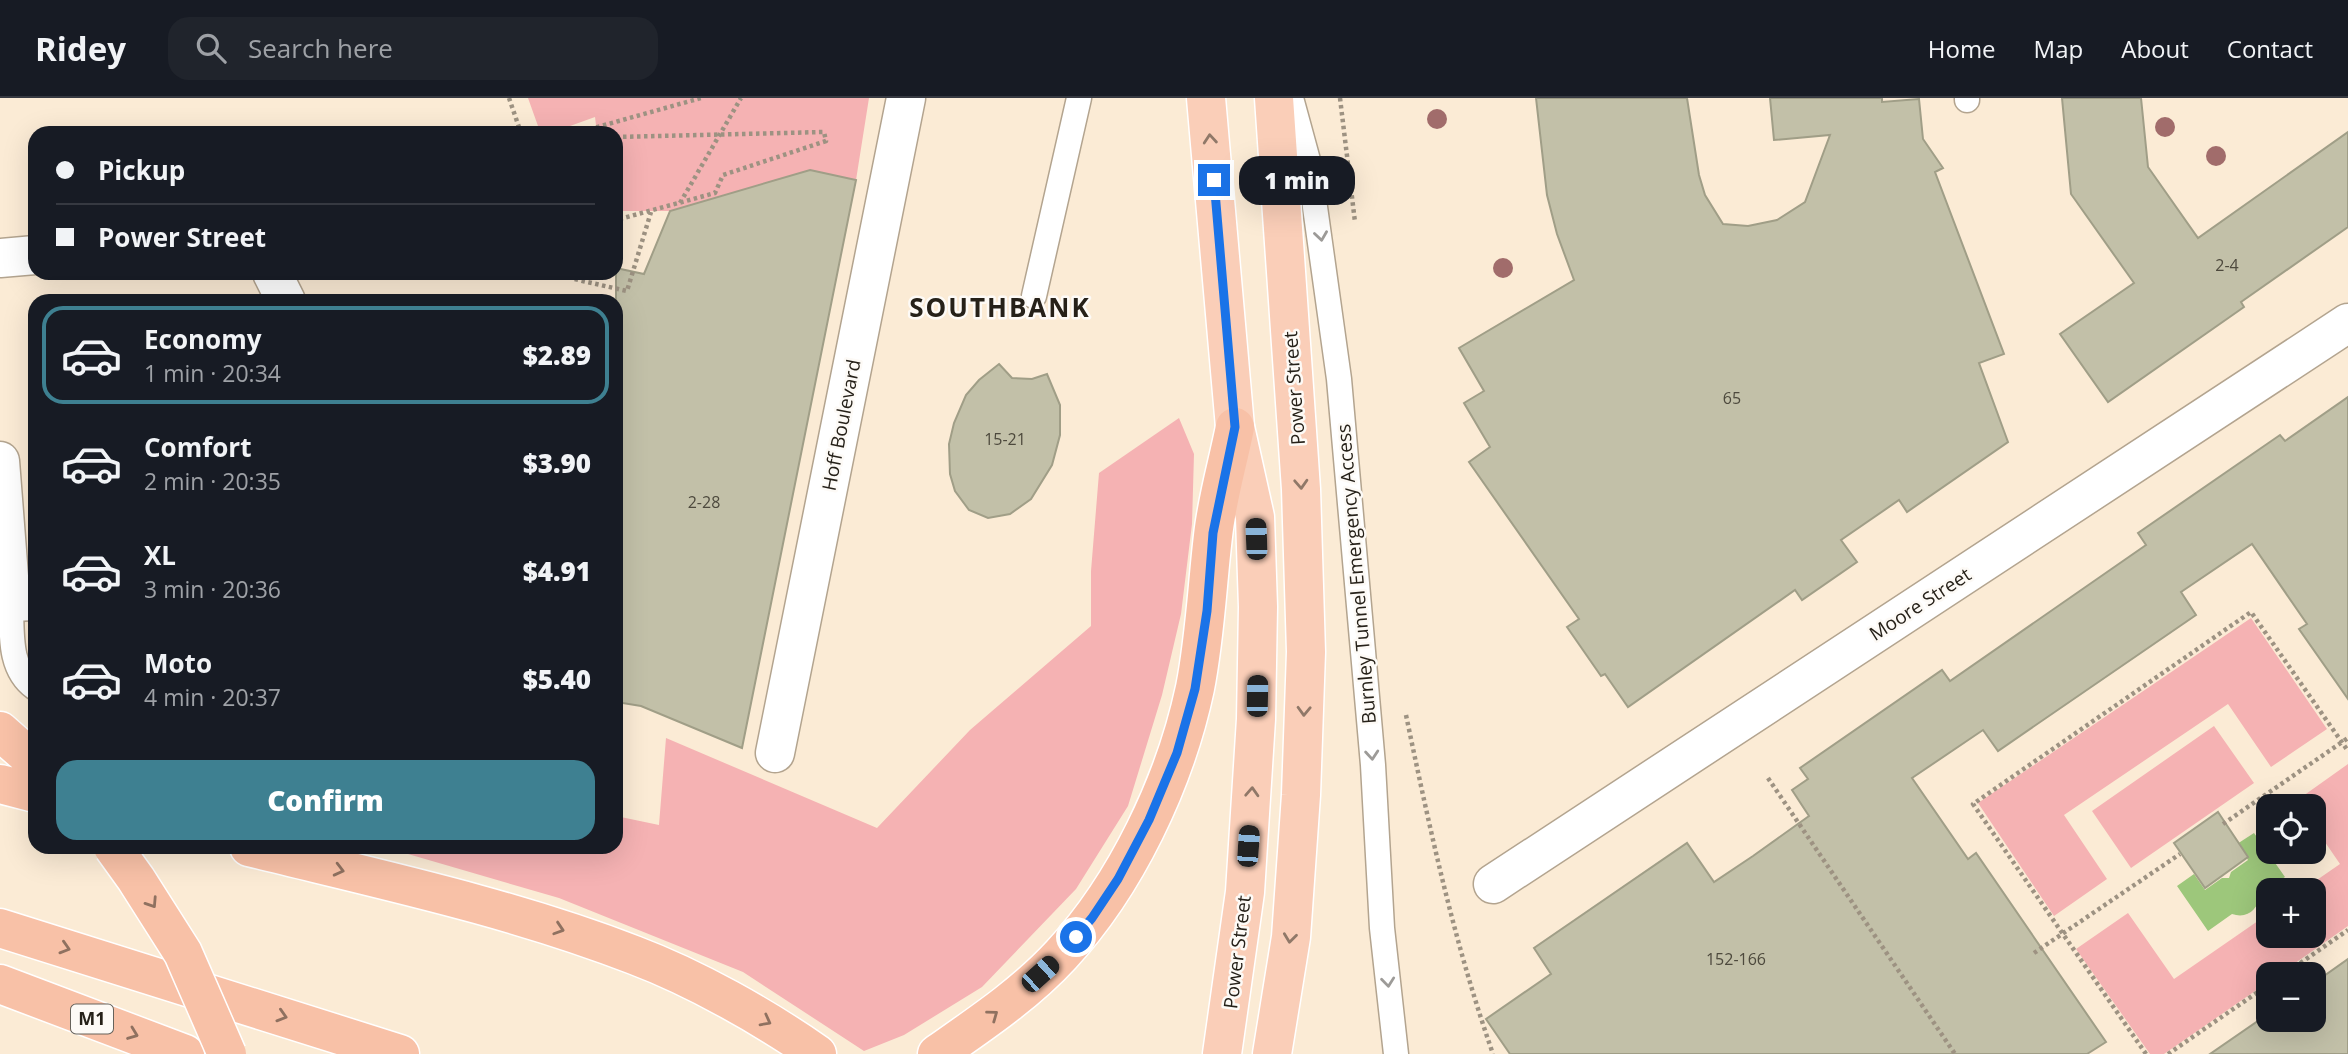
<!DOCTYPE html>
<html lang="en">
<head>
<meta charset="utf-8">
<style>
  :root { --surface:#171b24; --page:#20242c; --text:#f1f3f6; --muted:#9ea1a6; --line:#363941; --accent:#3e8091 }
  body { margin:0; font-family:"Open Sans",sans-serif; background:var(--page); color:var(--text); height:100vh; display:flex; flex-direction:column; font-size:26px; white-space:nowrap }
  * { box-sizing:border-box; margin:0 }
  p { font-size:23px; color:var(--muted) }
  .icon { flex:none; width:38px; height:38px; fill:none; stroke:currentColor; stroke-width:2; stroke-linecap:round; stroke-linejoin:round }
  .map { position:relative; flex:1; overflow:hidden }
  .details { position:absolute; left:28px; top:196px; width:595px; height:560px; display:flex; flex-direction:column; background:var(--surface); border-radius:21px; box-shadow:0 7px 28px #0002 }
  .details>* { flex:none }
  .guide { position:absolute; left:28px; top:28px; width:595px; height:154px; border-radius:21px; box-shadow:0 7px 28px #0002; display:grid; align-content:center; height:154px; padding:0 28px; background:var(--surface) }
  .buttons { position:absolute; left:2256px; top:696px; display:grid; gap:14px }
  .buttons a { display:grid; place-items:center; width:70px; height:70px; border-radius:14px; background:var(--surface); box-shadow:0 7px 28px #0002; font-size:35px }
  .end { position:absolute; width:32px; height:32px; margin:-16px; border:9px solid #1a73e8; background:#fff; box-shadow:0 0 0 4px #fff }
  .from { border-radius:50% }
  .bubble { position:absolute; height:49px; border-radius:21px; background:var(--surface); box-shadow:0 7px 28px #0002; font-size:23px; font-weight:800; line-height:49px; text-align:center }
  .car { position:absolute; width:21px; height:42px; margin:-21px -10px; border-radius:9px; box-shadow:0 0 5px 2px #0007; background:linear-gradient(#222 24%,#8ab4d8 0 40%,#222 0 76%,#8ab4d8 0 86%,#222 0) }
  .guide b { display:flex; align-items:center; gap:24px; height:66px; font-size:26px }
  .guide b+b { border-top:2px solid var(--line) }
  .guide i { width:18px; height:18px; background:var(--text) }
  ul { padding:12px 0 0; list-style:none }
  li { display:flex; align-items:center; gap:21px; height:98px; margin:0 14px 10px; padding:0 14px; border:4px solid transparent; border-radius:21px }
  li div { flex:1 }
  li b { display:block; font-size:26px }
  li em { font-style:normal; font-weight:800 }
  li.selected { border-color:var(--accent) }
  li>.icon { width:63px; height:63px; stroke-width:1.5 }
  .button { display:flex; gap:14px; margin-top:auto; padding:14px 28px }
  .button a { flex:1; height:80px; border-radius:21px; background:var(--accent); color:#fff; font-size:28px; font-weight:800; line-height:80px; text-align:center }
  header { display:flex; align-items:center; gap:42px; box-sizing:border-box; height:98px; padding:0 35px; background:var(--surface); border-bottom:2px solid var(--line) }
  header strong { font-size:33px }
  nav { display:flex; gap:38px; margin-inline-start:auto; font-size:24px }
  .search { width:490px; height:63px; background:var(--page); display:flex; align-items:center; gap:18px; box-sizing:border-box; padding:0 24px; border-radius:21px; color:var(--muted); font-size:26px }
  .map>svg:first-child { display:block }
  .green { fill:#f5b2b3 }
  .water { fill:#9dc77b }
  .building { fill:#c2c0a8; stroke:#a09e87; stroke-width:2 }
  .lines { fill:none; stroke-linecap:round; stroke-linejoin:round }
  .service-casing { stroke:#b3a48f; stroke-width:27 }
  .minor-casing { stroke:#b3a48f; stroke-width:41 }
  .trunk-casing { stroke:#fff; stroke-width:41 }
  .motorway-casing { stroke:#fff; stroke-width:41 }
  .path { stroke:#9d9282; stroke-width:4.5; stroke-dasharray:3.5 3.5; stroke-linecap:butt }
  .service { stroke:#fff; stroke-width:24 }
  .minor { stroke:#fff; stroke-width:38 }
  .trunk { stroke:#faceb8; stroke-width:38 }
  .motorway { stroke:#f8c1a7; stroke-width:38 }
  .motorway-bridge-casing { stroke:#fff; stroke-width:41; stroke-linecap:butt }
  .motorway-bridge { stroke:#f8c1a7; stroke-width:38 }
  .tree { fill:#a16c6b }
  .oneway { stroke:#907868 }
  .oneway2 { stroke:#9d9b98 }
  .oneway3 { stroke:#8f7160 }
  .route { stroke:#1a73e8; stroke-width:9 }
  .labels { text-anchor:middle; stroke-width:5; stroke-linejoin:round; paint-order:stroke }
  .number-label { font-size:16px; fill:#4d493d }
  .shield { fill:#fdfaf6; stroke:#66625b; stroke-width:2 }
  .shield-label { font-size:18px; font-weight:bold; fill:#262119 }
  .street-label { font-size:19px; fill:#262119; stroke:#fdfaf6 }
  .district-label { font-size:26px; font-weight:bold; letter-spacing:2px; fill:#262119; stroke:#fdfaf6 }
</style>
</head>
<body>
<header>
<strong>Ridey</strong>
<div class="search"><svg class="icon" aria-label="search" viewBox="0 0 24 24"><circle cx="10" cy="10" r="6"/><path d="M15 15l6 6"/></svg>Search here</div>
<nav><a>Home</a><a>Map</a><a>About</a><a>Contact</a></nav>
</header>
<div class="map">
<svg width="2348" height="956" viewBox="0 0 2348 956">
  <rect width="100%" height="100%" fill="#fbebd5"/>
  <path class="green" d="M528,0H869L856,82L810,72L670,113H623L616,111V35H597L595,19L570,28H538Z
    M1179,320L1194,356L1192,426L1181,516L1162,597L1128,708L1076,791L982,889L904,937L864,953L743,874L559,800L384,749H616V718L659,727L666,640L877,730L970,632L1091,528V473L1099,375Z
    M2251,520L2327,631L2271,669L2228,606L2064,717L2107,781L2054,818L1978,705Z
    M2214,628L2254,685L2131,770L2092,713Z
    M2348,666V828L2278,877H2268V884L2164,956H2150L2076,851L2128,815L2174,881L2268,816V838H2314V793H2301L2340,766L2314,728V709H2300L2296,703Z"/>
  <path class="water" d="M2254,735L2285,779L2259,796C2259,812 2247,821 2232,816L2208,833L2177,788L2194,776L2205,792L2222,780H2229L2231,774L2248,762L2237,746Z"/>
  <path class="building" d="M1536,0H1687L1699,77L1705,97L1723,126L1748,128L1777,122L1805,104L1830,37L1774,42L1770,0H1882V4L1919,1L1923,41L1943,70L1935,74L2004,256L1979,265L2008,344L1907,414L1899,402L1841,442L1857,464L1802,502L1795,492L1628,609L1605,576L1601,578L1567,529L1579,521L1469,364L1490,349L1464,305L1484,293L1459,250L1574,182L1557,136L1547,97Z
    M2062,0H2141L2148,69L2198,140L2348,34V129L2241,204L2244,209L2108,304L2060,236L2134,185L2071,96Z
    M810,72L856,82L742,650L641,608L616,604V170L644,176L670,113Z
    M999,266L1012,280L1032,281L1047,276L1060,307V337L1052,367L1031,401L1010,416L988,420L969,412L955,393L950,376L949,346L954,325L966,297L979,282Z
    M2348,299V601L2299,531L2307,526L2252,446L2181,494L2196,517L1998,653L1983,632L1912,680L1968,761L1976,755L2106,944L2087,956H1510L1486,921L1551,876L1534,850L1687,745L1714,784L1753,758L1809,718L1792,692L1808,681L1800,670L1942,572L1950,583L2146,447L2138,435L2280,337L2285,343Z
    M2218,714L2248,759L2205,790L2174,745Z
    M2348,861V956H2210L2268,916V922H2314V885Z"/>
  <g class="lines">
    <g class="service-casing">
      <path id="service" d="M1291,0L1309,66L1339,281L1373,667L1382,830L1396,956
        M1967,0V2
        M1034,198L1079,0
        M11,504C12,534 8,571 35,590"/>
    </g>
    <g class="minor-casing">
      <path id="minor" d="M0,160L35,157
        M272,175L286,203
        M0,363L11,504L35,503
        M775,655L906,0
        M1493,786L2348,225"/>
    </g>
    <g class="trunk-casing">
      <path id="trunk" d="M1206,0L1235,329L1255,419L1258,509L1256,621L1245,794L1222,956
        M1272,956L1291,839L1301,697L1306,554L1301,391L1274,0"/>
    </g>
    <g class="motorway-casing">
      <path id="motorway" d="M0,633L35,664
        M0,686L35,695
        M249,749C378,781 510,809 634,857C695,880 764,919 817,956
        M0,830L400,956
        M0,886L185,956
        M937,956C980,926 1025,896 1061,857C1126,787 1175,684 1195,590C1205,540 1207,489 1213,438C1217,401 1228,365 1235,329"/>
    </g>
    <path class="path" d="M509,0L521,35
      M1340,0L1355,124
      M576,35L701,0
      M616,39L824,34L826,43L723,77L715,95L616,122
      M680,105L741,0
      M572,175L574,181L627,193L651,114
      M1406,617C1430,732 1454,844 1493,956
      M1768,680L1955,956
      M2223,726L2348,640
      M2034,855L2180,756
      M2283,877L2348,832
      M2146,956L1973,706L2251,514L2348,653
      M2168,956L2268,887"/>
    <use href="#service" class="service"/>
    <use href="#minor" class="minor"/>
    <use href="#trunk" class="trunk"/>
    <use href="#motorway" class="motorway"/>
    <g class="motorway-bridge-casing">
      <path id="motorway-bridge" d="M113,749L136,781L183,855L227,956"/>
    </g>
    <use href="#motorway-bridge" class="motorway-bridge"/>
  </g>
  <g class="tree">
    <circle cx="1437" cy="21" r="10"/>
    <circle cx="2165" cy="29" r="10"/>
    <circle cx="2216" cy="58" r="10"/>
    <circle cx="1503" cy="170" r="10"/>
  </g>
  <defs><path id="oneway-chevron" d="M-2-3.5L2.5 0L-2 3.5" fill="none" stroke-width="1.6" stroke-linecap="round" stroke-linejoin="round" transform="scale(1.75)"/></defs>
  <g class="oneway">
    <use href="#oneway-chevron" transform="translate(1210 41) rotate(-95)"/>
    <use href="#oneway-chevron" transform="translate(1301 386) rotate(87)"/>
    <use href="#oneway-chevron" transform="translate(1304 613) rotate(92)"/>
    <use href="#oneway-chevron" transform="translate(1252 694) rotate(-87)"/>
    <use href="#oneway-chevron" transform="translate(1290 840) rotate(97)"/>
  </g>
  <g class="oneway2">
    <use href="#oneway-chevron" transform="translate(1321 138) rotate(82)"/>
    <use href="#oneway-chevron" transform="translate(1372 657) rotate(85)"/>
    <use href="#oneway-chevron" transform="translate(1388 884) rotate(84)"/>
  </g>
  <g class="oneway3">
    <use href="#oneway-chevron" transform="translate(339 772) rotate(14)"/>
    <use href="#oneway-chevron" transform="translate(152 805) rotate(57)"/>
    <use href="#oneway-chevron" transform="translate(559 831) rotate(18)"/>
    <use href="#oneway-chevron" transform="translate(65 850) rotate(17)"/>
    <use href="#oneway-chevron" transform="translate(993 917) rotate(-36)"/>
    <use href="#oneway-chevron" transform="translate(282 918) rotate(17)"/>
    <use href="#oneway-chevron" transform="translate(766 923) rotate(28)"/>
    <use href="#oneway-chevron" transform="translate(133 936) rotate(21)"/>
  </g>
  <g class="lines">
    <path class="route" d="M1076,839L1092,820L1118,781L1149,722L1177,655L1195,591L1207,513L1213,435L1235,329L1214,82"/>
  </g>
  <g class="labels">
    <g class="number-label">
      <text x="2227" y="173">2-4</text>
      <text x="1732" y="306">65</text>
      <text x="1005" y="347">15-21</text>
      <text x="704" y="410">2-28</text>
      <text x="1736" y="867">152-166</text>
    </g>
    <rect class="shield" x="71" y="906.5" width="42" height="29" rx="5"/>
    <g class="shield-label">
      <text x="92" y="927">M1</text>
    </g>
    <g class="street-label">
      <text transform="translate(1294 290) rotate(-94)" y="7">Power Street</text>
      <text transform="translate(841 327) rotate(-79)" y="7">Hoff Boulevard</text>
      <text transform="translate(1356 476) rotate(-95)" y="7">Burnley Tunnel Emergency Access</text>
      <text transform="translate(1920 506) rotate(-33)" y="7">Moore Street</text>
      <text transform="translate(1237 854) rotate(-83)" y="7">Power Street</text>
    </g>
    <g class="district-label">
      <text x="1000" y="219">SOUTHBANK</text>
    </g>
  </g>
</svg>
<div class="buttons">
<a><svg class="icon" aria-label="locate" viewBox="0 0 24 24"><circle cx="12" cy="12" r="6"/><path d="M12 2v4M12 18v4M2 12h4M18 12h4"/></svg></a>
<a>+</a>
<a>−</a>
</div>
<i class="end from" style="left:1076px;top:839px"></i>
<i class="end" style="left:1214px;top:82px"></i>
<div class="bubble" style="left:1239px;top:58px;width:116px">1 min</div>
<i class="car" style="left:1256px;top:441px;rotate:358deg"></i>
<i class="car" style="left:1257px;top:598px;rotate:1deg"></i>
<i class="car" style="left:1248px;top:748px;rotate:4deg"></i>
<i class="car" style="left:1040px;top:876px;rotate:48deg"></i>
<div class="guide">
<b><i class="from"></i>Pickup</b>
<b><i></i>Power Street</b>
</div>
<section class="details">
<ul>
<li class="selected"><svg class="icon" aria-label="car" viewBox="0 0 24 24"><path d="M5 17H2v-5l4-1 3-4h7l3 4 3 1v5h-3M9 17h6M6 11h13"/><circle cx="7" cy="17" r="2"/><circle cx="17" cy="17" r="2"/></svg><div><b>Economy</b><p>1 min · 20:34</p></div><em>$2.89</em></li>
<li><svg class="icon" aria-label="car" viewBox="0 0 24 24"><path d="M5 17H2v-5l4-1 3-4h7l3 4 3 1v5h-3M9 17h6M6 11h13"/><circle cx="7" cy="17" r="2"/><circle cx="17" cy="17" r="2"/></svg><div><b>Comfort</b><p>2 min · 20:35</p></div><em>$3.90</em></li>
<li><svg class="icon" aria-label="car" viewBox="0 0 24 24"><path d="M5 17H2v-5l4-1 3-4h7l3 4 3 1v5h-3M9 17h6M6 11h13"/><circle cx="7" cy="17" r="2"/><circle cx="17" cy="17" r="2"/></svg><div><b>XL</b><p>3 min · 20:36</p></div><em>$4.91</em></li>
<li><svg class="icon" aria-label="car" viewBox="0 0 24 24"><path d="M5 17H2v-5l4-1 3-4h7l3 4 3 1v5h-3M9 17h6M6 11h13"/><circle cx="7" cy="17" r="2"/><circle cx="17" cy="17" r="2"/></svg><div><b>Moto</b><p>4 min · 20:37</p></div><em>$5.40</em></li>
</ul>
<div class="button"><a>Confirm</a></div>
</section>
</div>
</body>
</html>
